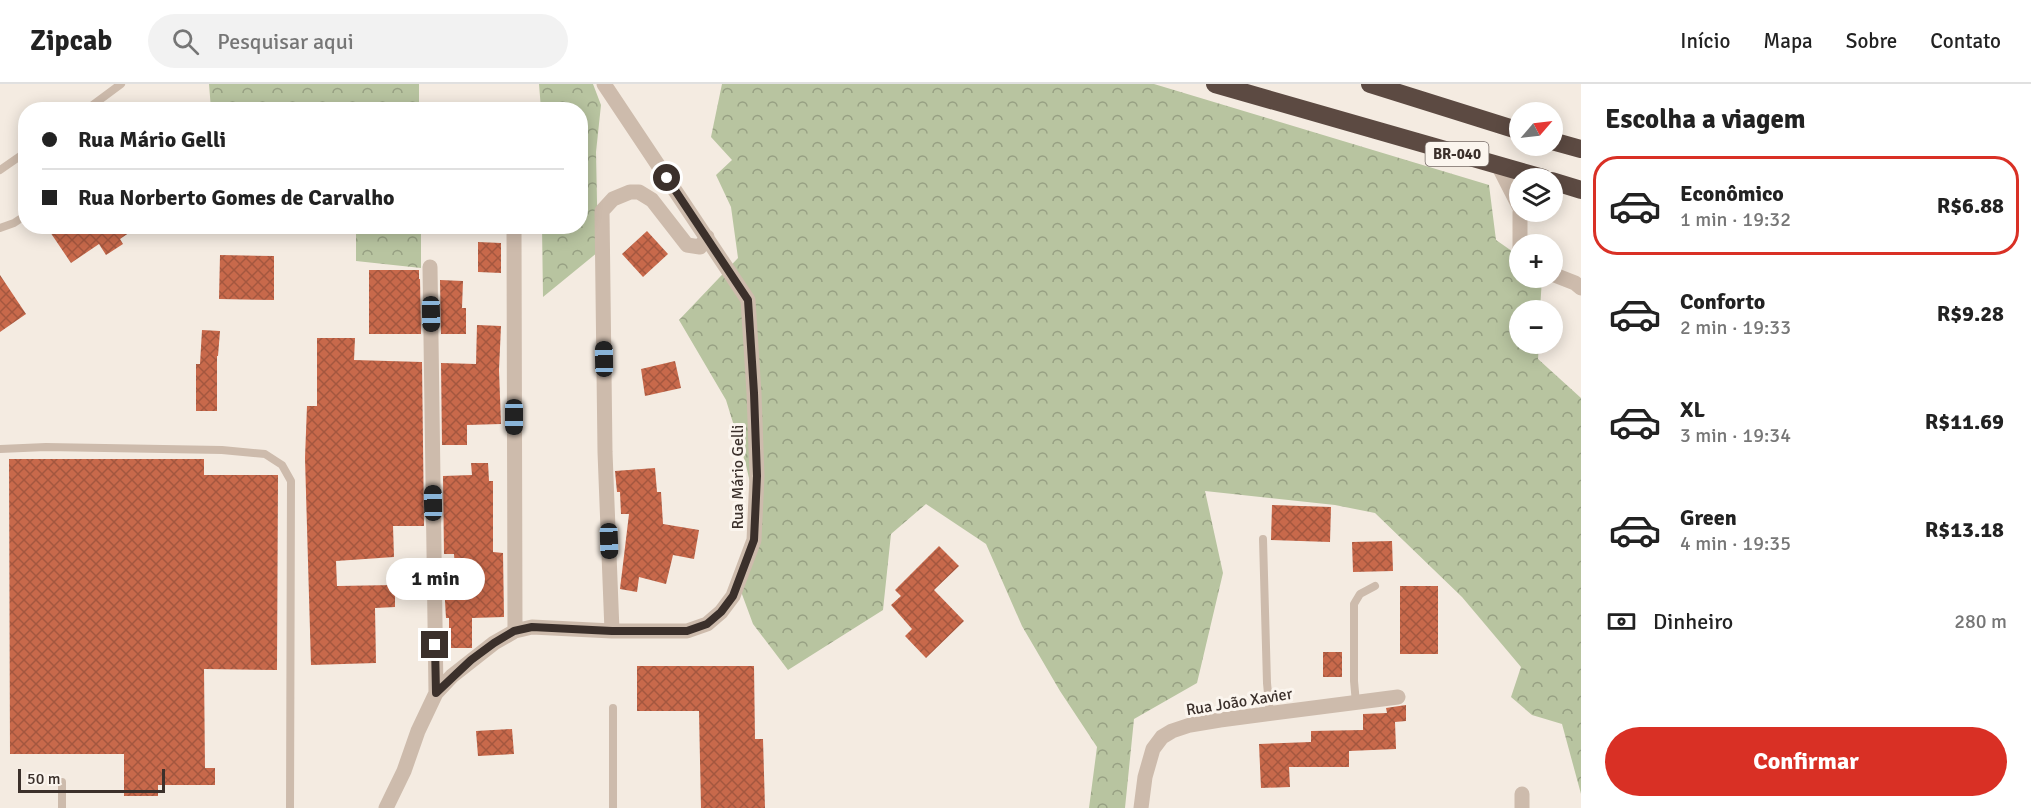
<!DOCTYPE html>
<html lang="pt">
<head>
<meta charset="utf-8">
<style>
  :root { --surface:#fff; --page:#f2f2f2; --text:#222; --muted:#767676; --line:#e0e0e0; --accent:#d93025 }
  body { margin:0; font-family:Signika,sans-serif; background:var(--page); color:var(--text); height:100vh; display:flex; flex-direction:column; font-size:22px; white-space:nowrap }
  * { box-sizing:border-box; margin:0 }
  p { font-size:20px; color:var(--muted) }
  .icon { flex:none; width:33px; height:33px; fill:none; stroke:currentColor; stroke-width:2; stroke-linecap:round; stroke-linejoin:round }
  .map { position:relative; flex:1; overflow:hidden }
  .sheet { display:flex; flex-direction:column; background:var(--surface); width:450px }
  .sheet>* { flex:none }
  .guide { position:absolute; left:18px; top:18px; width:570px; height:132px; border-radius:24px; box-shadow:0 3px 15px #0003; display:grid; align-content:center; height:132px; padding:0 24px; background:var(--surface) }
  .needle { width:39px; rotate:62deg }
  .buttons { position:absolute; left:1509px; top:18px; display:grid; gap:12px }
  .buttons a { display:grid; place-items:center; width:54px; height:54px; border-radius:50%; background:var(--surface); box-shadow:0 3px 15px #0003; font-size:30px }
  .scale { position:absolute; left:18px; bottom:15px; width:147px; box-sizing:border-box; padding-left:6px; border:3px solid #3b302b; border-top:0; font-size:16px; line-height:21px; white-space:nowrap; color:#3b302b; -webkit-text-stroke:4px #fbf5ee; paint-order:stroke }
  .end { position:absolute; width:27px; height:27px; margin:-14px; border:8px solid #3b302b; background:#fff; box-shadow:0 0 0 3px #fff }
  .from { border-radius:50% }
  .bubble { position:absolute; height:42px; border-radius:21px; background:var(--surface); box-shadow:0 3px 15px #0003; font-size:20px; font-weight:800; line-height:42px; text-align:center }
  .car { position:absolute; width:18px; height:36px; margin:-18px -9px; border-radius:8px; box-shadow:0 0 4px 2px #0007; background:linear-gradient(#222 24%,#8ab4d8 0 40%,#222 0 76%,#8ab4d8 0 86%,#222 0) }
  .guide b { display:flex; align-items:center; gap:21px; height:57px; font-size:22px }
  .guide b+b { border-top:2px solid var(--line) }
  .guide i { width:15px; height:15px; background:var(--text) }
  ul { padding:0; list-style:none }
  li { display:flex; align-items:center; gap:18px; height:99px; margin:0 12px 9px; padding:0 12px; border:3px solid transparent; border-radius:24px }
  li div { flex:1 }
  li b { display:block; font-size:22px }
  li em { font-style:normal; font-weight:800 }
  li.selected { border-color:var(--accent) }
  li>.icon { width:54px; height:54px; stroke-width:1.5 }
  h2 { padding:0 24px; font-size:27px; line-height:72px }
  .pay { display:flex; align-items:center; gap:15px; height:66px; padding:0 24px; font-size:22px }
  .pay p { margin-inline-start:auto }
  .cta { display:flex; gap:12px; margin-top:auto; padding:12px 24px }
  .cta a { flex:1; height:69px; border-radius:36px; background:var(--accent); color:#fff; font-size:24px; font-weight:800; line-height:69px; text-align:center }
  header { display:flex; align-items:center; gap:36px; box-sizing:border-box; height:84px; padding:0 30px; background:var(--surface); border-bottom:2px solid var(--line) }
  header strong { font-size:28px }
  nav { display:flex; gap:33px; margin-inline-start:auto; font-size:21px }
  .search { width:420px; height:54px; background:var(--page); display:flex; align-items:center; gap:15px; box-sizing:border-box; padding:0 21px; border-radius:33px; color:var(--muted); font-size:22px }
  main { display:flex; flex:1; min-height:0 }
  .map>svg:first-child { display:block }
  .forest { fill:url(#forest-crowns) }
  .building { fill:url(#building-cross-hatch) }
  .lines { fill:none; stroke-linecap:round; stroke-linejoin:round }
  .lane { stroke:#cdbbac; stroke-width:8 }
  .street { stroke:#cdbbac; stroke-width:15 }
  .highway { stroke:#5c4a42; stroke-width:18 }
  .route { stroke:#3b302b; stroke-width:8 }
  .labels { text-anchor:middle; stroke-width:6; stroke-linejoin:round; paint-order:stroke }
  .shield { fill:#fbf5ee; stroke:#756b66; stroke-width:1.5 }
  .shield-label { font-size:15px; font-weight:bold; fill:#3b302b }
  .street-label { font-size:16px; fill:#3b302b; stroke:#fbf5ee }
</style>
</head>
<body>
<header>
<strong>Zipcab</strong>
<div class="search"><svg class="icon" aria-label="search" viewBox="0 0 24 24"><circle cx="10" cy="10" r="6"/><path d="M15 15l6 6"/></svg>Pesquisar aqui</div>
<nav><a>Início</a><a>Mapa</a><a>Sobre</a><a>Contato</a></nav>
</header>
<main>
<div class="map">
<svg width="1581" height="724" viewBox="0 0 1581 724">
  <defs>
    <pattern id="forest-crowns" width="20" height="18" patternUnits="userSpaceOnUse" patternTransform="scale(1.5)"><rect width="20" height="18" fill="#b8c4a0"/><path d="M2 6a3 3 0 1 1 6 0M12 15a3 3 0 1 1 6 0" fill="none" stroke="#97a083"/></pattern>
    <pattern id="building-cross-hatch" width="8" height="8" patternUnits="userSpaceOnUse" patternTransform="scale(1.5)"><rect width="8" height="8" fill="#c8694b"/><path d="M0 0l8 8M0 8l8-8" fill="none" stroke="#a4573f"/></pattern>
  </defs>
  <rect width="100%" height="100%" fill="#f4ebe1"/>
  <path class="forest" d="M209,0H419V25H211Z
    M539,0H593L601,21L596,68L598,168L543,213L542,143L580,142V26L541,25Z
    M722,0H1154L1489,101L1496,156L1519,172L1520,194H1542L1540,226H1520V260H1539L1538,275L1581,314V710L1562,640L1532,631L1511,613L1521,583L1462,513L1375,429L1335,421L1205,407L1223,489L1197,599L1134,635L1125,724H1089L1097,663L1060,607L1022,542L986,460L926,420L891,450L883,526L788,586L753,540L736,494L757,429L746,381L726,316L679,236L738,174L731,123L716,91L732,76L711,53Z
    M356,143H421V184L356,177Z"/>
  <path class="building" d="M46,142H139L120,155L123,160L106,171L99,160L71,179Z
    M647,147L668,170L643,193L622,170Z
    M478,158L501,159V189L478,188Z
    M220,171L274,172V216L219,215Z
    M369,186H419V195H420L421,250H369Z
    M0,191L26,230L0,248Z
    M440,196L463,197L462,224H466V250H441Z
    M477,241L501,242L499,286L501,340L467,341V361H442L441,279L476,280Z
    M202,246L220,247L218,272H217V327H196V280H200Z
    M317,254H355L354,276L422,278L424,442H393L394,473L336,477L337,502L395,501V523L375,524L376,579L311,581L305,374L307,322H317Z
    M675,277L681,304L645,312L641,285Z
    M9,375H204V391H278L277,586L204,585L205,684H215V701H158V712H124V670H10Z
    M471,379H488L489,397H493V468L503,469L504,533L472,534V564H449V534H446L444,500H456L454,470H444L443,392L472,391Z
    M655,384L657,408H661L663,440L699,446L694,475L673,471L666,500L639,493L637,508L620,505L629,430H621L620,408H617L615,387Z
    M1272,421L1331,423L1330,458L1271,456Z
    M1392,457L1393,487L1353,488L1352,458Z
    M939,462L959,482L934,506L964,537L926,574L905,552L912,545L891,521L901,512L895,506Z
    M1400,502H1438V570H1400Z
    M1323,568H1342V593H1323Z
    M637,582H754L755,655H763L765,724H701L699,627H637Z
    M1406,621V637L1395,638L1396,665L1349,667V683H1289L1290,703L1261,704L1259,660L1311,658V647L1363,646V630L1387,629L1386,624Z
    M512,645L514,670L478,672L476,647Z"/>
  <g class="lines">
    <path class="lane" d="M86,26L121,0
      M0,86L26,68
      M0,144L14,139L26,131
      M0,365L46,363L222,366L265,370L282,381L291,397L290,724
      M1263,455L1267,599L1270,630
      M1356,619L1354,597V520L1360,510L1375,502
      M613,624V724
      M62,698V724"/>
    <path class="street" d="M1498,81L1520,124
      M514,142L515,547
      M1520,166V128
      M430,183L436,609
      M1552,190L1575,199L1581,204
      M612,547L605,368L602,127L613,115L630,108H639L652,116L687,161L700,163L707,153
      M1522,710V724
      M386,724L404,687L418,647L436,609L452,592L494,559L515,547L532,543L612,547H687L707,540L721,528L733,512L754,456L757,392L754,309L748,216L604,0
      M1141,724L1145,693L1153,665L1162,653L1172,647L1190,641L1220,636L1398,613"/>
    <path class="highway" d="M1215,0L1543,94
      M1370,0L1520,47
      M1552,57L1581,65
      M1552,97L1581,106"/>
  </g>
  <g class="lines">
    <path class="route" d="M435,561L436,609L471,576L494,559L514,547L532,543L612,547H687L707,540L721,528L733,512L754,456L757,392L754,309L748,216L667,94"/>
  </g>
  <g class="labels">
    <rect class="shield" x="1425.5" y="58" width="63" height="24" rx="4.5"/>
    <g class="shield-label">
      <text x="1457" y="75">BR-040</text>
    </g>
    <g class="street-label">
      <text transform="translate(737 393) rotate(-90)" y="6">Rua Mário Gelli</text>
      <text transform="translate(1239 617) rotate(-9)" y="6">Rua João Xavier</text>
    </g>
  </g>
</svg>
<div class="buttons">
<a><svg class="needle" viewBox="-14 -14 28 28"><path d="M0-13l5 13h-10z" fill="#e53935"/><path d="M0 13l5-13h-10z" fill="#767676"/></svg></a>
<a><svg class="icon" aria-label="layers" viewBox="0 0 24 24"><path d="M12 4l9 5-9 5-9-5zM3 14l9 5 9-5"/></svg></a>
<a>+</a>
<a>−</a>
</div>
<div class="scale">50 m</div>
<i class="end from" style="left:667px;top:94px"></i>
<i class="end" style="left:435px;top:561px"></i>
<div class="bubble" style="left:386px;top:474px;width:99px">1 min</div>
<i class="car" style="left:431px;top:230px;rotate:179deg"></i>
<i class="car" style="left:604px;top:275px;rotate:359deg"></i>
<i class="car" style="left:514px;top:333px;rotate:180deg"></i>
<i class="car" style="left:433px;top:419px;rotate:359deg"></i>
<i class="car" style="left:609px;top:457px;rotate:178deg"></i>
<div class="guide">
<b><i class="from"></i>Rua Mário Gelli</b>
<b><i></i>Rua Norberto Gomes de Carvalho</b>
</div>
</div>
<section class="sheet">
<h2>Escolha a viagem</h2>
<ul>
<li class="selected"><svg class="icon" aria-label="car" viewBox="0 0 24 24"><path d="M5 17H2v-5l4-1 3-4h7l3 4 3 1v5h-3M9 17h6M6 11h13"/><circle cx="7" cy="17" r="2"/><circle cx="17" cy="17" r="2"/></svg><div><b>Econômico</b><p>1 min · 19:32</p></div><em>R$6.88</em></li>
<li><svg class="icon" aria-label="car" viewBox="0 0 24 24"><path d="M5 17H2v-5l4-1 3-4h7l3 4 3 1v5h-3M9 17h6M6 11h13"/><circle cx="7" cy="17" r="2"/><circle cx="17" cy="17" r="2"/></svg><div><b>Conforto</b><p>2 min · 19:33</p></div><em>R$9.28</em></li>
<li><svg class="icon" aria-label="car" viewBox="0 0 24 24"><path d="M5 17H2v-5l4-1 3-4h7l3 4 3 1v5h-3M9 17h6M6 11h13"/><circle cx="7" cy="17" r="2"/><circle cx="17" cy="17" r="2"/></svg><div><b>XL</b><p>3 min · 19:34</p></div><em>R$11.69</em></li>
<li><svg class="icon" aria-label="car" viewBox="0 0 24 24"><path d="M5 17H2v-5l4-1 3-4h7l3 4 3 1v5h-3M9 17h6M6 11h13"/><circle cx="7" cy="17" r="2"/><circle cx="17" cy="17" r="2"/></svg><div><b>Green</b><p>4 min · 19:35</p></div><em>R$13.18</em></li>
</ul>
<div class="pay"><svg class="icon" aria-label="cash" viewBox="0 0 24 24"><path d="M3 7h18v10H3z"/><circle cx="12" cy="12" r="2"/></svg>Dinheiro<p>280 m</p></div>
<div class="cta"><a>Confirmar</a></div>
</section>
</main>
</body>
</html>
